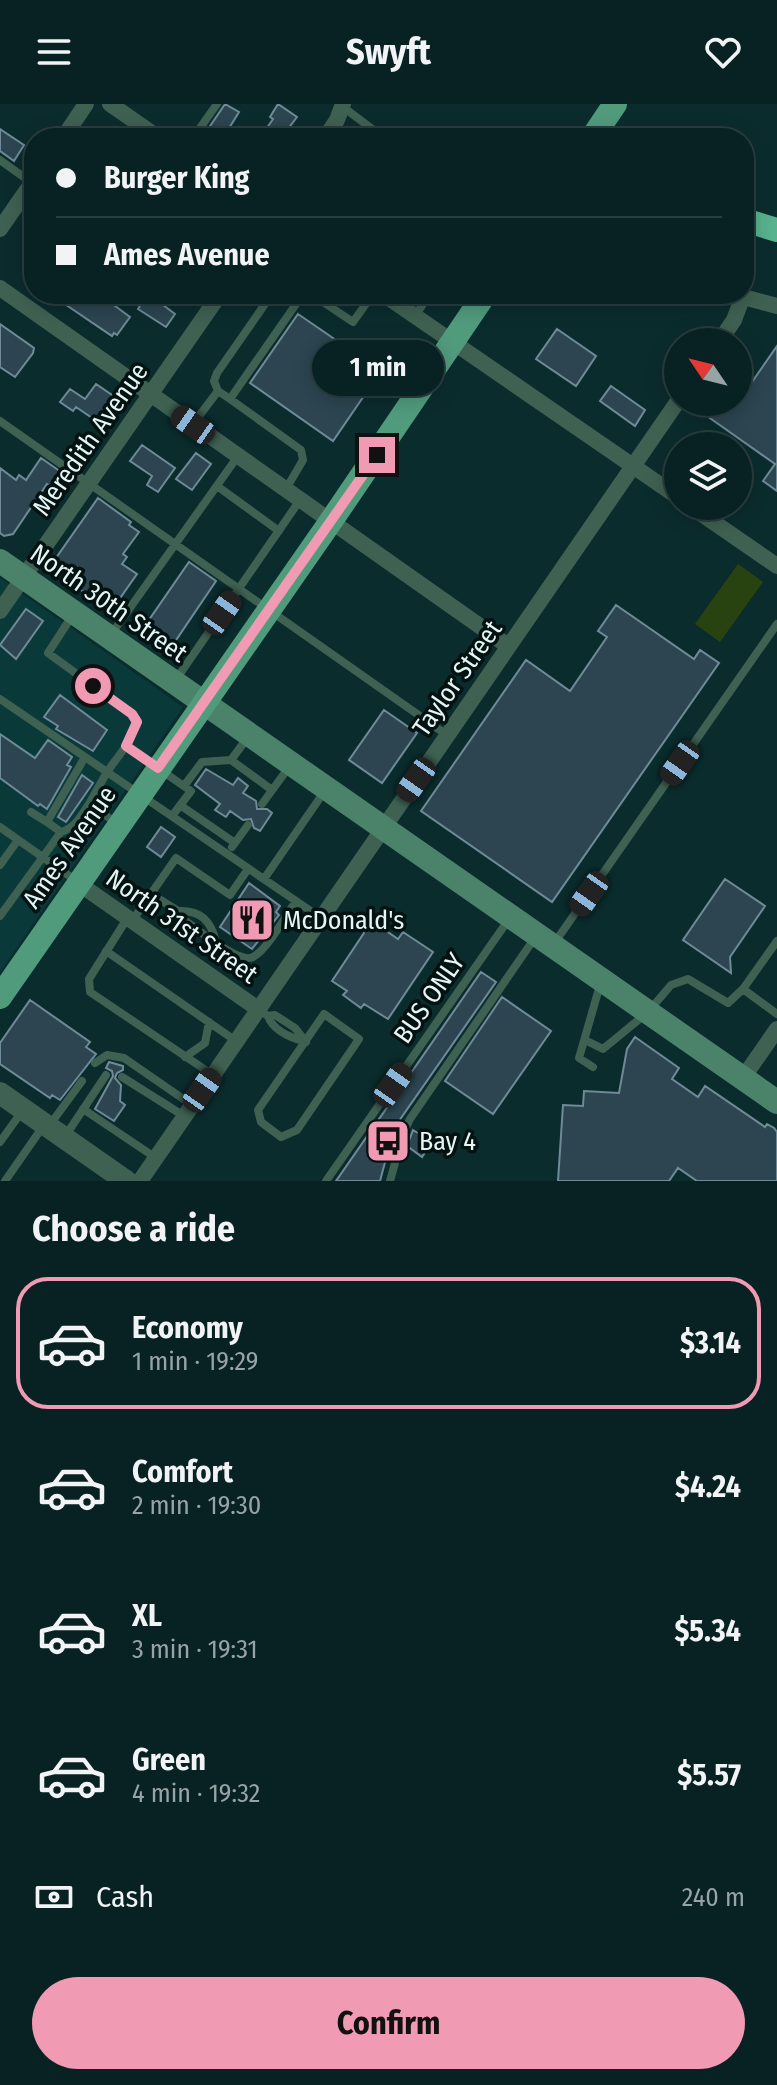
<!DOCTYPE html>
<html lang="en">
<head>
<meta charset="utf-8">
<style>
  :root { --surface:#082122; --page:#162e2f; --text:#f1f3f6; --muted:#98a3a5; --line:#293e40; --accent:#f19ab3 }
  body { margin:0; font-family:"Fira Sans Condensed",sans-serif; background:var(--page); color:var(--text); height:100vh; display:flex; flex-direction:column; font-size:30px; white-space:nowrap }
  * { box-sizing:border-box; margin:0 }
  p { font-size:26px; color:var(--muted) }
  .icon { flex:none; width:44px; height:44px; fill:none; stroke:currentColor; stroke-width:2; stroke-linecap:round; stroke-linejoin:round }
  .map { position:relative; height:1077px; overflow:hidden }
  .side { display:flex; flex-direction:column; background:var(--surface); flex:1 }
  .side>* { flex:none }
  .banner { position:absolute; left:24px; top:24px; width:730px; height:176px; border-radius:32px; box-shadow:0 4px 20px #0003,0 0 0 2px var(--line); display:grid; align-content:center; height:176px; padding:0 32px; background:var(--surface) }
  .needle { width:52px; rotate:305deg }
  .buttons { position:absolute; left:664px; top:224px; display:grid; gap:16px }
  .buttons a { display:grid; place-items:center; width:88px; height:88px; border-radius:50%; background:var(--surface); box-shadow:0 4px 20px #0003,0 0 0 2px var(--line); font-size:40px }
  .end { position:absolute; width:36px; height:36px; margin:-18px; border:10px solid #f19ab3; background:#111; box-shadow:0 0 0 4px #111 }
  .from { border-radius:50% }
  .bubble { position:absolute; height:56px; border-radius:28px; background:var(--surface); box-shadow:0 4px 20px #0003,0 0 0 2px var(--line); font-size:26px; font-weight:700; line-height:56px; text-align:center }
  .car { position:absolute; width:24px; height:48px; margin:-24px -12px; border-radius:10px; box-shadow:0 0 6px 2px #0007; background:linear-gradient(#222 24%,#8ab4d8 0 40%,#222 0 76%,#8ab4d8 0 86%,#222 0) }
  .banner b { display:flex; align-items:center; gap:28px; height:76px; font-size:30px }
  .banner b+b { border-top:2px solid var(--line) }
  .banner i { width:20px; height:20px; background:var(--text) }
  ul { padding:0; list-style:none }
  li { display:flex; align-items:center; gap:24px; height:132px; margin:0 16px 12px; padding:0 16px; border:4px solid transparent; border-radius:32px }
  li div { flex:1 }
  li b { display:block; font-size:30px }
  li em { font-style:normal; font-weight:700 }
  li.selected { border-color:var(--accent) }
  li>.icon { width:72px; height:72px; stroke-width:1.5 }
  h2 { padding:0 32px; font-size:36px; line-height:96px }
  .pay { display:flex; align-items:center; gap:20px; height:88px; padding:0 32px; font-size:30px }
  .pay p { margin-inline-start:auto }
  .primary-button { display:flex; gap:16px; margin-top:auto; padding:16px 32px }
  .primary-button a { flex:1; height:92px; border-radius:48px; background:var(--accent); color:#111; font-size:32px; font-weight:700; line-height:92px; text-align:center }
  header { display:flex; justify-content:space-between; align-items:center; height:104px; padding:0 32px; background:var(--surface); font-size:36px; font-weight:700 }
  .map>svg:first-child { display:block }
  .built { fill:#0a393a }
  .green { fill:#294310 }
  .building { fill:#2c4551; stroke:#6f8a98; stroke-width:2 }
  .lines { fill:none; stroke-linecap:round; stroke-linejoin:round }
  .service { stroke:#3f6152; stroke-width:8 }
  .minor { stroke:#3f6152; stroke-width:16 }
  .tertiary { stroke:#3f6152; stroke-width:22 }
  .secondary { stroke:#4a826a; stroke-width:24 }
  .primary { stroke:#519b7d; stroke-width:24 }
  .motorway { stroke:#57b28d; stroke-width:24 }
  .route { stroke:#f19ab3; stroke-width:10 }
  .labels { text-anchor:middle; stroke-width:7; stroke-linejoin:round; paint-order:stroke }
  .street-label { font-size:26px; fill:#e5f6f6; stroke:#051212 }
  .poi-label { font-size:26px; fill:#e5f6f6; stroke:#051212; text-anchor:start }
</style>
</head>
<body>
<header><svg class="icon" aria-label="menu" viewBox="0 0 24 24"><path d="M4 6h16M4 12h16M4 18h16"/></svg>Swyft<svg class="icon" aria-label="heart" viewBox="0 0 24 24"><path d="M12 20l-8-8c-3-5 5-10 8-4 3-6 11-1 8 4z"/></svg></header>
<div class="map">
<svg width="777" height="1077" viewBox="0 0 777 1077">
  <rect width="100%" height="100%" fill="#0b2c2d"/>
  <path class="built" d="M0,474L183,603L0,868Z"/>
  <path class="green" d="M738,460L763,478L720,538L695,520Z"/>
  <path class="building" d="M225,0L239,8L223,34H202Z
    M278,0L297,13L281,34H260L273,15L270,13Z
    M0,25L24,41L14,57L0,47Z
    M50,190H111L107,196L130,213L117,231L114,229L112,232Z
    M151,192L175,210L166,223L138,205L145,194L148,196Z
    M298,210L381,267L333,337L250,279Z
    M0,220L34,244L33,249L15,273L0,263Z
    M557,225L596,252L576,282L536,255Z
    M777,242V387L763,377L775,360L707,312L717,298H738Z
    M96,280L115,293L112,297L115,299L104,316L100,314L98,318L76,303L73,307L60,298L70,285L85,295Z
    M611,282L645,306L635,322L600,297Z
    M142,341L175,364L158,388L147,381L152,372L130,357Z
    M196,349L211,360L192,386L176,375Z
    M41,354L71,375L61,390L47,380L13,430L4,432L0,429V364L16,376L19,371L26,376Z
    M98,394L131,418L129,421L139,428L123,450L127,453L122,460L137,470L111,507L49,464Z
    M189,458L216,477L170,545L142,526Z
    M616,501L694,555L700,546L719,559L552,798L421,707L526,556L570,587L607,533L598,527Z
    M26,505L43,517L16,555L0,541Z
    M60,591L107,626L93,647L56,625L58,622L44,613Z
    M384,606L417,629L382,679L349,656Z
    M0,630L35,654L48,636L72,653L67,661L71,663L47,705L40,700L38,702L0,674Z
    M206,665L233,681L238,674L248,682L243,689L256,697L257,705H267L272,709L260,727L254,724L251,715L243,716L230,707L226,713L215,706L220,700L195,681Z
    M82,671L93,679L66,718L58,713Z
    M161,723L175,733L161,753L147,743Z
    M725,775L765,802L730,853L731,869L683,836Z
    M249,779L280,802L276,808L279,811L252,845L220,823Z
    M372,817L398,835L403,828L433,848L388,915L364,900L361,904L343,891L347,887L332,877Z
    M481,868L496,878L399,1017L395,1034L392,1032L380,1077H336Z
    M502,893L551,927L493,1010L445,977Z
    M30,896L90,938L86,943L96,950L60,996L52,991L50,994L0,960V939Z
    M635,933L679,964L672,975L698,993L705,982L765,1023L767,1020L774,1024L777,1028V1077H697L678,1064L669,1077H558L563,1001L583,1002L584,987L619,989L627,945Z
    M109,958L123,962V966L117,969L115,974L121,981L120,997L125,1001L114,1017L95,1005L113,972L112,967L106,964Z
    M413,1026L432,1038L422,1053L407,1042Z"/>
  <g class="lines">
    <path class="service" d="M343,3L384,34
      M193,34L217,0
      M0,56L32,79
      M194,190L211,202
      M311,190L353,218L373,190
      M415,212L430,190
      M218,287L214,277L217,269L272,190
      M230,295L303,190
      M0,317L447,631
      M193,320L218,287L230,295L301,346L303,356L286,385
      M217,382L279,427
      M72,512L48,549L132,610L137,618L126,642L191,687L172,712
      M110,532L238,352
      M175,577L300,396
      M0,595L321,814
      M85,653L47,718L61,728C75,724 81,712 89,700
      M231,656L272,686
      M184,682L202,658L231,656L248,633
      M262,700L289,663
      M180,701L235,739
      M31,708L47,718
      M118,720L89,700L107,668L126,642
      M0,723L78,778
      M232,743L248,721
      M0,761L18,736
      M264,775L324,688
      M151,790L178,807L183,815C196,824 239,861 253,853C268,845 286,811 296,797
      M178,807C201,806 211,817 216,838
      M0,812L61,728
      M128,813L89,875L90,888L213,971
      M132,817L176,754L230,791L248,765
      M777,837L743,885L777,910
      M553,841L777,520
      M106,847L236,937
      M258,905L268,912L275,911L295,924L306,938C291,934 273,927 268,912
      M324,910L359,935L297,1026L281,1033L261,1018L258,1006Z
      M585,936L603,945L648,908L671,881L688,875L728,899L743,885
      M185,953L205,939L209,918
      M95,959L107,951L124,954L192,1001
      M593,963L579,954L600,881
      M122,973L184,1012
      M83,1005L156,1054
      M49,1022L82,977
      M64,1034L106,971
      M0,1038L23,1006
      M5,1077L44,1021
      M326,1077L509,815
      M390,1077L403,1030L410,1015L534,835"/>
    <path class="minor" d="M110,0L159,34
      M63,34L86,0
      M325,34L337,16L343,0
      M0,125L34,76
      M0,184L508,542
      M383,190L678,393
      M732,190L777,202
      M719,238L734,216L743,192
      M690,402L777,462
      M0,507L220,190
      M78,779L258,905
      M743,974L777,925
      M140,1077L678,297"/>
    <path class="tertiary" d="M0,989L126,1077"/>
    <path class="secondary" d="M0,457L777,998"/>
    <path class="primary" d="M592,34L615,0
      M0,893L331,417L485,190"/>
    <path class="motorway" d="M744,116L777,126"/>
  </g>
  <g class="lines">
    <path class="route" d="M93,582L132,610L137,618L126,642L158,664L377,351"/>
  </g>
  <defs>
    <g id="restaurant-square" transform="scale(2.3)"><rect x="-9" y="-9" width="18" height="18" rx="4" fill="#f19ab3" stroke="#051212"/><path d="M-5-6h1v4h1v-4h1v4h1v-4h1v5L-1.5 .5V6h-2V.5L-5-1ZM5-6V6H3V1.5H1.5Q1.5-4 5-6Z" fill="#111"/></g>
    <g id="bus-square" transform="scale(2.3)"><rect x="-9" y="-9" width="18" height="18" rx="4" fill="#f19ab3" stroke="#051212"/><path d="M-5-6H5V4H4V6H2V4H-2V6H-4V4H-5ZM-3.5-4V0h7V-4ZM-3.5 1.2v1.5H-2V1.2ZM2 1.2v1.5H3.5V1.2Z" fill="#111"/></g>
  </defs>
  <g fill-rule="evenodd">
    <use href="#restaurant-square" x="252" y="816"/>
    <use href="#bus-square" x="388" y="1037"/>
  </g>
  <g class="labels">
    <g class="street-label">
      <text transform="translate(90 335) rotate(-55)" y="9">Meredith Avenue</text>
      <text transform="translate(109 499) rotate(35)" y="9">North 30th Street</text>
      <text transform="translate(457 574) rotate(-55)" y="9">Taylor Street</text>
      <text transform="translate(69 743) rotate(-55)" y="9">Ames Avenue</text>
      <text transform="translate(182 822) rotate(35)" y="9">North 31st Street</text>
      <text transform="translate(429 894) rotate(-55)" y="9">BUS ONLY</text>
    </g>
    <g class="poi-label">
      <text x="283" y="825">McDonald's</text>
      <text x="419" y="1046">Bay 4</text>
    </g>
  </g>
</svg>
<div class="buttons">
<a><svg class="needle" viewBox="-14 -14 28 28"><path d="M0-13l5 13h-10z" fill="#e53935"/><path d="M0 13l5-13h-10z" fill="#98a3a5"/></svg></a>
<a><svg class="icon" aria-label="layers" viewBox="0 0 24 24"><path d="M12 4l9 5-9 5-9-5zM3 14l9 5 9-5"/></svg></a>
</div>
<i class="end from" style="left:93px;top:582px"></i>
<i class="end" style="left:377px;top:351px"></i>
<div class="bubble" style="left:312px;top:236px;width:132px">1 min</div>
<i class="car" style="left:193px;top:321px;rotate:305deg"></i>
<i class="car" style="left:222px;top:509px;rotate:35deg"></i>
<i class="car" style="left:680px;top:659px;rotate:215deg"></i>
<i class="car" style="left:416px;top:676px;rotate:215deg"></i>
<i class="car" style="left:589px;top:790px;rotate:215deg"></i>
<i class="car" style="left:393px;top:981px;rotate:35deg"></i>
<i class="car" style="left:202px;top:986px;rotate:35deg"></i>
<div class="banner">
<b><i class="from"></i>Burger King</b>
<b><i></i>Ames Avenue</b>
</div>
</div>
<section class="side">
<h2>Choose a ride</h2>
<ul>
<li class="selected"><svg class="icon" aria-label="car" viewBox="0 0 24 24"><path d="M5 17H2v-5l4-1 3-4h7l3 4 3 1v5h-3M9 17h6M6 11h13"/><circle cx="7" cy="17" r="2"/><circle cx="17" cy="17" r="2"/></svg><div><b>Economy</b><p>1 min · 19:29</p></div><em>$3.14</em></li>
<li><svg class="icon" aria-label="car" viewBox="0 0 24 24"><path d="M5 17H2v-5l4-1 3-4h7l3 4 3 1v5h-3M9 17h6M6 11h13"/><circle cx="7" cy="17" r="2"/><circle cx="17" cy="17" r="2"/></svg><div><b>Comfort</b><p>2 min · 19:30</p></div><em>$4.24</em></li>
<li><svg class="icon" aria-label="car" viewBox="0 0 24 24"><path d="M5 17H2v-5l4-1 3-4h7l3 4 3 1v5h-3M9 17h6M6 11h13"/><circle cx="7" cy="17" r="2"/><circle cx="17" cy="17" r="2"/></svg><div><b>XL</b><p>3 min · 19:31</p></div><em>$5.34</em></li>
<li><svg class="icon" aria-label="car" viewBox="0 0 24 24"><path d="M5 17H2v-5l4-1 3-4h7l3 4 3 1v5h-3M9 17h6M6 11h13"/><circle cx="7" cy="17" r="2"/><circle cx="17" cy="17" r="2"/></svg><div><b>Green</b><p>4 min · 19:32</p></div><em>$5.57</em></li>
</ul>
<div class="pay"><svg class="icon" aria-label="cash" viewBox="0 0 24 24"><path d="M3 7h18v10H3z"/><circle cx="12" cy="12" r="2"/></svg>Cash<p>240 m</p></div>
<div class="primary-button"><a>Confirm</a></div>
</section>
</body>
</html>
